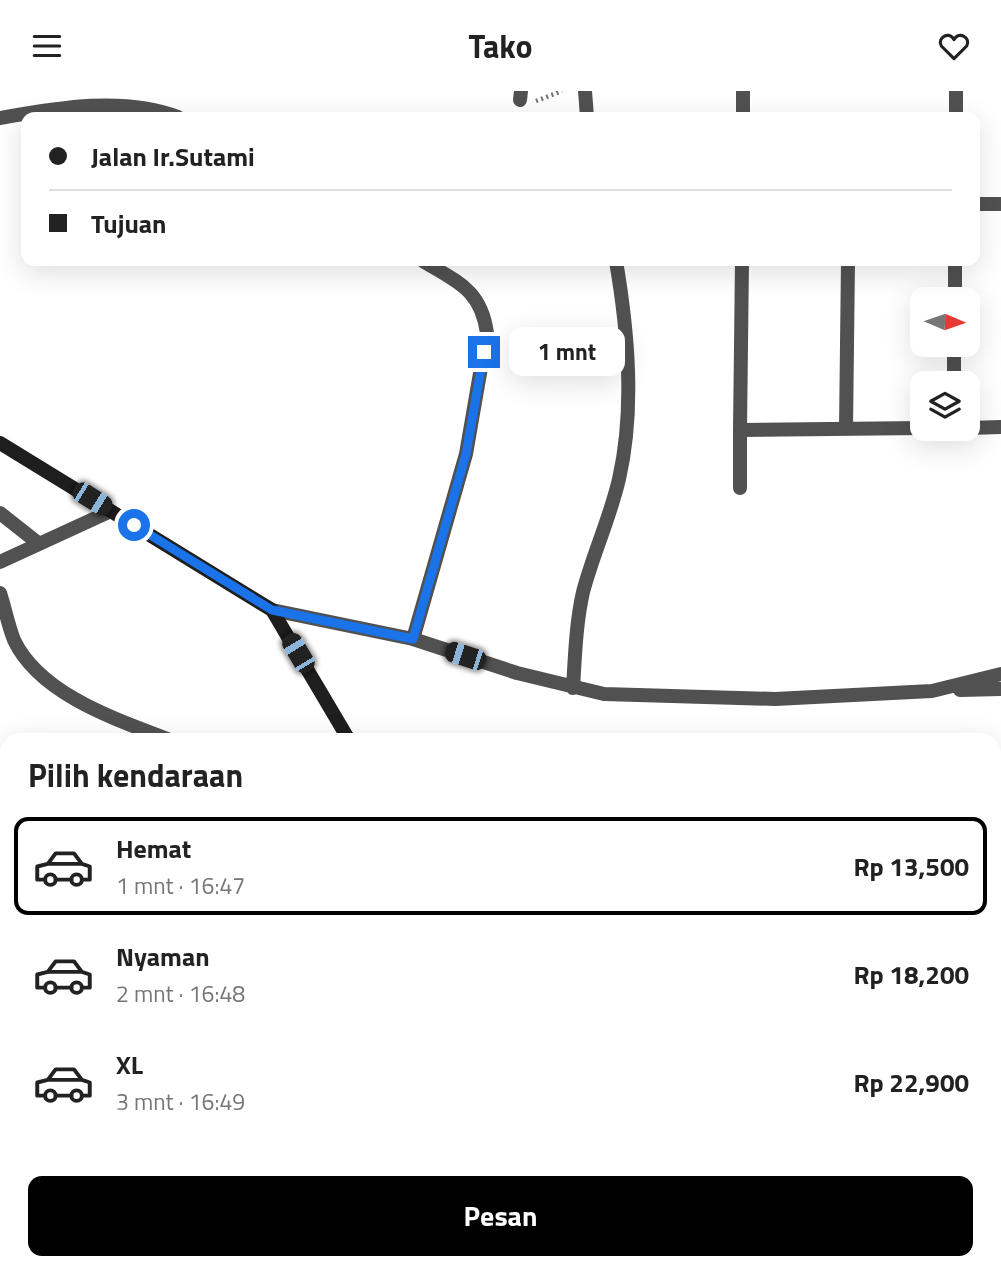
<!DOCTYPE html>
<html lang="id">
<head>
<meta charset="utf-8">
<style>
  :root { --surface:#fff; --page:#f2f2f2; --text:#222; --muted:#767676; --line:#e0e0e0; --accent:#000 }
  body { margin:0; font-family:"Titillium Web",sans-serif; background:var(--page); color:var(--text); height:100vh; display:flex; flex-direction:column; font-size:26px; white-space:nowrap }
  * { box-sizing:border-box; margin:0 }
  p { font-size:23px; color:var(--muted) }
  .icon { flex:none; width:38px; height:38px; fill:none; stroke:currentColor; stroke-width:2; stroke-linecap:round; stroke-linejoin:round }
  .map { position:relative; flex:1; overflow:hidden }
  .panel { position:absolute; left:0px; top:642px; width:1001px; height:537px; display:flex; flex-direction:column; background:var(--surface); border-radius:21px 21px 0 0; box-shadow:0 7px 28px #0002 }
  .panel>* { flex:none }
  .top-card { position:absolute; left:21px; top:21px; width:959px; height:154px; border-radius:14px; box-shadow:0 7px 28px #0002; display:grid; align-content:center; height:154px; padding:0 28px; background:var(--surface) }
  .needle { width:46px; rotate:92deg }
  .fabs { position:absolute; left:910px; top:196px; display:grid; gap:14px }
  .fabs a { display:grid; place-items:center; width:70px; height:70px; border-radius:14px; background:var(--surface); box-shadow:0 7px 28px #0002; font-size:35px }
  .end { position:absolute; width:32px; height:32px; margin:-16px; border:9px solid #1a73e8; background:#fff; box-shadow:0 0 0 4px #fff }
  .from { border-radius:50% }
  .bubble { position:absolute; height:49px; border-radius:14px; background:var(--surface); box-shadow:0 7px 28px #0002; font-size:23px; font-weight:700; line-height:49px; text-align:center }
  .car { position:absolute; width:21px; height:42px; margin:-21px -10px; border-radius:9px; box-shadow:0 0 5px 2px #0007; background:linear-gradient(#222 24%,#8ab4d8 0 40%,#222 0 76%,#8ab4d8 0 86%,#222 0) }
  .top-card b { display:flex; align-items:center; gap:24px; height:66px; font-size:26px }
  .top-card b+b { border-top:2px solid var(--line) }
  .top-card i { width:18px; height:18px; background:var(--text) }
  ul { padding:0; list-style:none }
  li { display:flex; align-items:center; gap:21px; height:98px; margin:0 14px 10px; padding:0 14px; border:4px solid transparent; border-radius:14px }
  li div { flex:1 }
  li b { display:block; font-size:26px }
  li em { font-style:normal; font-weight:700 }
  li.active { border-color:var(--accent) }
  li>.icon { width:63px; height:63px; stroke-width:1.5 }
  h2 { padding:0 28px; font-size:32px; line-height:84px }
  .cta { display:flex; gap:14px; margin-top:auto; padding:14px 28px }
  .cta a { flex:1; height:80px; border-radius:14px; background:var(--accent); color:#fff; font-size:28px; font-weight:700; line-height:80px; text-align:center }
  header { display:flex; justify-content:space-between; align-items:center; height:91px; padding:0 28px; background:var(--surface); font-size:32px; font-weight:700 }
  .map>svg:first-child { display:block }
  .building { fill:url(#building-back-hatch); stroke:#959595; stroke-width:2 }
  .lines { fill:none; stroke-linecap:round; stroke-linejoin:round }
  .path { stroke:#737373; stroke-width:4.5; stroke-dasharray:2 3.5; stroke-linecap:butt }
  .street { stroke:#515151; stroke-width:14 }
  .secondary { stroke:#1e1e1e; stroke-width:14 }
  .route { stroke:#1a73e8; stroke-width:9 }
</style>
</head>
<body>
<header><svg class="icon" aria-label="menu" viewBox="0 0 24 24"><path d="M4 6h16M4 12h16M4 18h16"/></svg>Tako<svg class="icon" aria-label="heart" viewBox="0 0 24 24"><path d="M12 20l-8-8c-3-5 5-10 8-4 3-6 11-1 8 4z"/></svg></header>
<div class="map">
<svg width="1001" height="1178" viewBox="0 0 1001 1178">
  <defs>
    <pattern id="building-back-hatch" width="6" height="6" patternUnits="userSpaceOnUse" patternTransform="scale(1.75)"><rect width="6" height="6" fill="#c0c0c0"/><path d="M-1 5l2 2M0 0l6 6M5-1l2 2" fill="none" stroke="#a3a3a3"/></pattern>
  </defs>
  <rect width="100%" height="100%" fill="#fff"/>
  <path class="building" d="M1001,1034V1070L994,1072V1036Z"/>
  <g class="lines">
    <path class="path" d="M536,10L562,0
      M556,1178L560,1172"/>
    <path class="street" d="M585,0L587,26
      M520,9L521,0
      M743,26V0
      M956,26V0
      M0,27C57,17 123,5 178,26
      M975,113H1001
      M742,170L740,339L922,337
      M955,208V170
      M954,292V254
      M968,337L1001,336
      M846,338L848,170
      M740,339V397
      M0,422L38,452
      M0,471L111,420
      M0,502C5,517 8,534 14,549C40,604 118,629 170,649
      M272,519L413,548L517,582L604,603L775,608L932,600L1001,583
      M413,548L466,363L487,242C481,198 457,191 423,170
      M573,597C575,565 576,532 583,501C593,463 610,427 619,388C635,318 628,241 616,170
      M960,599L1001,598
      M994,787L1001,785
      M217,1178L225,1172"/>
    <path class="secondary" d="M0,352L272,519L349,649
      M671,1172L676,1178"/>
  </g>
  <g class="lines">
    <path class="route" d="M134,434L272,519L413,548L466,363L484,261"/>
  </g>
</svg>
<div class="fabs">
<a><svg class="needle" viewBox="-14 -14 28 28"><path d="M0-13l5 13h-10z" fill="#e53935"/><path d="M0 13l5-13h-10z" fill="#767676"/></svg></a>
<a><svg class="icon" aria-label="layers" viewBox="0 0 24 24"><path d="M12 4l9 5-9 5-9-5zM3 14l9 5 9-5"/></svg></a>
</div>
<i class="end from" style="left:134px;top:434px"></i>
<i class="end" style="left:484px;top:261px"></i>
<div class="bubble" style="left:509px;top:236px;width:116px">1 mnt</div>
<i class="car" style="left:92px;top:408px;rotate:122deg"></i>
<i class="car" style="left:298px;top:562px;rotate:329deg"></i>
<i class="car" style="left:465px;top:565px;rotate:288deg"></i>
<div class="top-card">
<b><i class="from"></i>Jalan Ir.Sutami</b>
<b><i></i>Tujuan</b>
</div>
<section class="panel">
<h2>Pilih kendaraan</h2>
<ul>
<li class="active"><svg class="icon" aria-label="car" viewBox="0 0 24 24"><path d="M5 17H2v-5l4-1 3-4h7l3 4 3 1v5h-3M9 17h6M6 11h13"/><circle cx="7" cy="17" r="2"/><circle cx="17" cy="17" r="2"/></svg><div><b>Hemat</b><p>1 mnt · 16:47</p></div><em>Rp 13,500</em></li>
<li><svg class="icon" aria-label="car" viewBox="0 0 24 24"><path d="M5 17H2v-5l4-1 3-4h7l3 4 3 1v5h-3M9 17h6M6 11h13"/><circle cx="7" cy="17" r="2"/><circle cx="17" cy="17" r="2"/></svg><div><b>Nyaman</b><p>2 mnt · 16:48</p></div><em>Rp 18,200</em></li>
<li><svg class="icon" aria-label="car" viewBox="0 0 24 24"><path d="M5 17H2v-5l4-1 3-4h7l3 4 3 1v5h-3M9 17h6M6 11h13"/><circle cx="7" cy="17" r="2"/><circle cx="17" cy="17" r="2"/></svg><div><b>XL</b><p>3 mnt · 16:49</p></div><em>Rp 22,900</em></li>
</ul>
<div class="cta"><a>Pesan</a></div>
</section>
</div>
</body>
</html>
